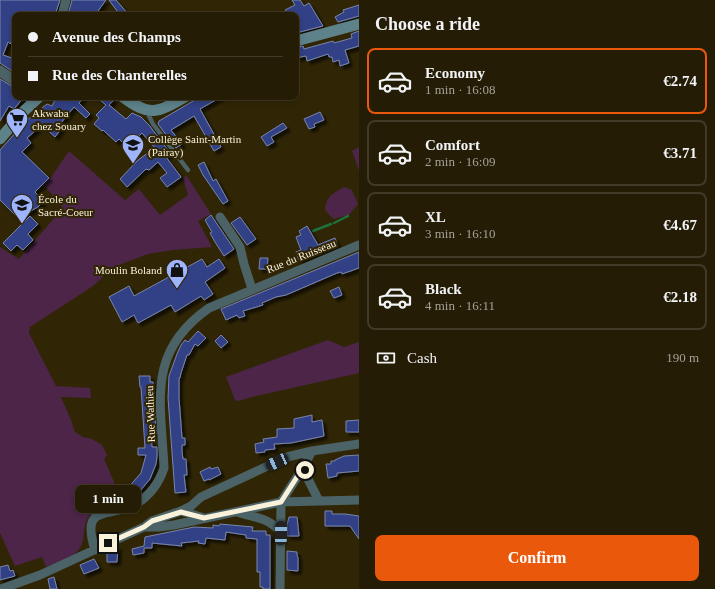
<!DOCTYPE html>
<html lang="en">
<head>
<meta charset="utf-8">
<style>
  :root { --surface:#241c04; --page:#2c250e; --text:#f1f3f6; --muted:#a3a19a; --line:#413a26; --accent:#ea580c }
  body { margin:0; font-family:Georgia,serif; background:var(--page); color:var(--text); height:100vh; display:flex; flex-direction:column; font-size:15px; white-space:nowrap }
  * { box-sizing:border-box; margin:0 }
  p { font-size:13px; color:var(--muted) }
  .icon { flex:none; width:22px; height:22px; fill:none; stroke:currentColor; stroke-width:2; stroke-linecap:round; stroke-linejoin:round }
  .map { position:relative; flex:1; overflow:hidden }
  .panel { display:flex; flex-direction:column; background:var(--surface); width:356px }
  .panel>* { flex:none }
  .hud { position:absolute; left:12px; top:12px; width:287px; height:88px; border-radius:8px; box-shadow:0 2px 6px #0003,0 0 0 1px var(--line); display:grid; align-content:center; height:88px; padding:0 16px; background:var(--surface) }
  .end { position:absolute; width:18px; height:18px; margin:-9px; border:5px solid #f9f1da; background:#111; box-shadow:0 0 0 2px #111 }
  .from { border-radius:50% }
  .bubble { position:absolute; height:28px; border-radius:8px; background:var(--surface); box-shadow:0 2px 6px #0003,0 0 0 1px var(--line); font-size:13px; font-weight:600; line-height:28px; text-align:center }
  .car { position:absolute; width:12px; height:24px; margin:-12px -6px; border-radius:5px; box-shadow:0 0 3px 1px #0007; background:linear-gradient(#222 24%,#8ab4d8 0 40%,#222 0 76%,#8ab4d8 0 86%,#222 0) }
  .hud b { display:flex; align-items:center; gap:14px; height:38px; font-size:15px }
  .hud b+b { border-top:1px solid var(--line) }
  .hud i { width:10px; height:10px; background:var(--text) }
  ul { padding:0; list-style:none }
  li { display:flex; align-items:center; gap:12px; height:66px; margin:0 8px 6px; padding:0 8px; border:2px solid var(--line); border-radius:8px }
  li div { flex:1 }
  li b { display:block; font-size:15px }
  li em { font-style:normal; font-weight:600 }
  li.on { border-color:var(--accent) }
  li>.icon { width:36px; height:36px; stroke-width:1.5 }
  h2 { padding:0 16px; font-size:18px; line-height:48px }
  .pay { display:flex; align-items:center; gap:10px; height:44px; padding:0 16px; font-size:15px }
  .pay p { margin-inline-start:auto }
  .action { display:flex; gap:8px; margin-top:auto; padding:8px 16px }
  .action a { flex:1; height:46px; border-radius:8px; background:var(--accent); color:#fff; font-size:16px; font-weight:600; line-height:46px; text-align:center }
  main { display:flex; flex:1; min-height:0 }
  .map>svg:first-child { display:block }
  .green { fill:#4c2548 }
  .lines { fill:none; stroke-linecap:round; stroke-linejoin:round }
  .stream { stroke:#1e713c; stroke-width:2.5 }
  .building { fill:#324185; stroke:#7885ad; filter:url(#shadow) }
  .service { stroke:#4b6266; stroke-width:4.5 }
  .minor { stroke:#4b6266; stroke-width:9 }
  .tertiary { stroke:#4b6266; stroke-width:11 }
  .secondary { stroke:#5d8289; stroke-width:11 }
  .route { stroke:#f9f1da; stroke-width:5 }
  .labels { text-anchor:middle; stroke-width:4; stroke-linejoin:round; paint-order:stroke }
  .poi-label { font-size:11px; fill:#f9f1da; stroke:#302605; text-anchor:start }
  .street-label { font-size:11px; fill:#f9f1da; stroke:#302605 }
</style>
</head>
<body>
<main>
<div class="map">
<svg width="359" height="589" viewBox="0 0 359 589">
  <defs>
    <filter id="shadow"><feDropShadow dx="3.5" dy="3.5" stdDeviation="1" flood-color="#0009"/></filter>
  </defs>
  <rect width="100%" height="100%" fill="#302605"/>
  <path class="green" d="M359,147V171L352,151Z
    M69,151L125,200L139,189L160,215L188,195L183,179L186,175L211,214L198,221L212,247L173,250L148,254L119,265L106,272L101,279L93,286L30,327L29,333L56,386L90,388L91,398L61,397L71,420L75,432L83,437L92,439L102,445L107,455L104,459L118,491L124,502C104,506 86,507 84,532C83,540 83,545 77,552C69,560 56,563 46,567L42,557L15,566L0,533V247L19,259L63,208L44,185L52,176Z
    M344,187L352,190L358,204L349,215L333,219L325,210C327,195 332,194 344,187Z
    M328,340L344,347L359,342V373L252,397L239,401L235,400L226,377Z"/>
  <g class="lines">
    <path class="stream" d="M334,223L348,216
      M313,231L331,224"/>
  </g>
  <path class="building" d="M0,0H60L55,15H15V34L10,44L8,42L3,55L15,59V73L0,63Z
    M72,0H106L95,15H68Z
    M109,0H116L129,15H120Z
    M292,0H300L304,6L309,3L323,26L296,33V15H288L285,10L295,5Z
    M359,5V16L338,22L335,17L344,12L343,10Z
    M359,31V46L345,50L349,63L340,66L339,60L333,62L332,57H329L328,54L307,61L306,56L296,58V48L303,46L304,49L333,41L334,43L352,38L351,34Z
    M0,79L15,88V97H24L14,109L9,106L0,121Z
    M58,97H84L79,103L90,114L86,118L74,107L61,123L64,125L55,137L42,125L27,138L31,143L22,152L49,178L35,192L44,201L38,207L18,218L0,200V150L27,120L47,104L52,106L56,98Z
    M96,97H110L114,100L109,105L126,119L132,113L141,117L149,125L170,153L166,157L181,177L167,187L160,178L167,173L158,162L149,170L146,169L127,187L120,179L138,160L155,148L142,133L127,147L119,139L116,142L103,130L102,131L94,124L99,118L96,115L106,105Z
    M200,97H221L200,109L221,147L214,151L194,116L171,130L182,144L176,148L158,124L159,121Z
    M320,112L324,120L314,124L315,127L309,129L304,119Z
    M283,123L287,128L271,137L274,142L267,146L261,137Z
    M204,162L213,181L216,179L228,201L223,204L203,175L198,165Z
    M211,215L234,249L224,256L215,242L210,233L212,232L205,220Z
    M30,216L38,224L28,234L33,240L23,250L17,245L11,251L3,243Z
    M240,217L256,239L247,245L231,223Z
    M307,226L318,245L335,238L337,245L299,261L296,252L301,250L296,237L301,235L299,231Z
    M359,252V268L342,274L341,272L337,273L286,295L276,297L262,303L263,305L243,311L245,316L239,318L237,315L226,320L221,309Z
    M260,258H268L267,269H259Z
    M202,259L207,267L219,259L225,268L205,282L213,294L204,300L201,296L175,312L171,305L138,323L134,315L122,322L109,297L129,286L134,296Z
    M339,287L342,295L334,298L330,291Z
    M198,331L206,338L198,346L195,344L189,355H187L181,373L180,378H179V398L182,438H185V445H182V452L183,459H186L187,475H184L186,492L175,493L168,398L169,376L177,354L181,345L185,340L188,342Z
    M221,335L228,342L221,348L215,341Z
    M139,376H150V382H153L156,434L151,435L152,447H157V456L156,464L150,479L140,491L132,497L127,489L141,473L146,455H138V448H145L141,387H140Z
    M312,415V422L322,420L324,436L291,443L274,444L275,449L265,450V452L256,453L255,444L264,442L263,439L277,437V429L294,428V419Z
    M359,420V432H346V421Z
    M359,455V471L337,473V476L328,478L326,464H331V461H335V460L344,456Z
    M210,467L211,469L218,467L221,474L209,480V479L204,481L200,472Z
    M325,511H332V514H345L359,516V539L350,526H325Z
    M289,517H297L299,536H287V525Z
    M220,524L253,527L252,531H266V535H270V589H263V587H260V572H257V539L246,538V535L226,532L225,540L206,538L205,544L198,543L199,541L181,543L182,546L152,543V548H144V553L133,555L132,549L144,546L145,537L194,527L213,528V525L219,526Z
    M118,546L117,562H107V552Z
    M287,551L297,552V556L298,557V571L287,570Z
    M94,559L99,568L84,574L80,565Z
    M8,565L10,571L13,570L15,576L0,580V567Z
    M54,577L57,589H50L48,579Z"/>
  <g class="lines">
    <path class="service" d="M149,111V116L153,124L188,170"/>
    <path class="minor" d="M62,15L66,0
      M220,217L240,247L244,264L252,289
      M304,465L306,475L319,501
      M281,502L303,468L312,451
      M181,511L191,506L201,497L287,457L312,451L359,444
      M237,512C255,518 269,517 281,533
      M144,527L152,521L181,511L204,518
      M95,550C80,502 109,519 136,504C149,496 159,483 164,468C161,401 146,352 209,308L359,245
      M1,589L40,575L144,527H159L174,525L281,502L359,500
      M280,589L281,502"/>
    <path class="tertiary" d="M0,71L15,81"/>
    <path class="secondary" d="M296,41L359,24
      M123,97C150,117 157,113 185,97
      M0,139L24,111L39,97"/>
  </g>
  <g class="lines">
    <path class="route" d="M108,543L144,527L152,521L181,512L204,518L281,502L304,466L305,470"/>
  </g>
  <defs>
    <g id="supermarket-pin" transform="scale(1.15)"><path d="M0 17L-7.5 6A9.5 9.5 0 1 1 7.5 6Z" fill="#9eb4fd" stroke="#302605"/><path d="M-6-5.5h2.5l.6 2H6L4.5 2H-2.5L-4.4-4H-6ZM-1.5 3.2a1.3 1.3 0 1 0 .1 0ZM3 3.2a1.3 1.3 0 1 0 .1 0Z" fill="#111"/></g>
    <g id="school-pin" transform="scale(1.15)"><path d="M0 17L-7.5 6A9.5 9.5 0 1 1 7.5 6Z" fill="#9eb4fd" stroke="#302605"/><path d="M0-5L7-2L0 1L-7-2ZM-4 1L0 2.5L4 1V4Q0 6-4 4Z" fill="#111"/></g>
    <g id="shop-pin" transform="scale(1.15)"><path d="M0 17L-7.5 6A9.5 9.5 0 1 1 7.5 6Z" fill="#9eb4fd" stroke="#302605"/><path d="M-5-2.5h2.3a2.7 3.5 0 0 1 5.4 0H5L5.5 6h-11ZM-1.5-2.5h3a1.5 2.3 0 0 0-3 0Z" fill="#111"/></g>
  </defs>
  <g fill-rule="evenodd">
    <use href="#supermarket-pin" x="17" y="119"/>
    <use href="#school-pin" x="133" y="145"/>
    <use href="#school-pin" x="22" y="205"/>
    <use href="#shop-pin" x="177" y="270"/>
  </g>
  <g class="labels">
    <g class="poi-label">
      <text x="32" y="117">Akwaba<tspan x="32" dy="13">chez Souary</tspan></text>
      <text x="148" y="143">Collège Saint-Martin<tspan x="148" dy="13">(Pairay)</tspan></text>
      <text x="38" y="203">École du<tspan x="38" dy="13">Sacré-Coeur</tspan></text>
      <text x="162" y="274" text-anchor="end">Moulin Boland</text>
    </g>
    <g class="street-label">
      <text transform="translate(301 256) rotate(-22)" y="4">Rue du Ruisseau</text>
      <text transform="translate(150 414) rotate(-92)" y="4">Rue Wathieu</text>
    </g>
  </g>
</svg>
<i class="end from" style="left:305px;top:470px"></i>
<i class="end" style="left:108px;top:543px"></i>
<div class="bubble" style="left:75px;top:485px;width:66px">1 min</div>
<i class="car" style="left:277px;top:462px;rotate:246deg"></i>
<i class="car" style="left:281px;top:533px;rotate:1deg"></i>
<div class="hud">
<b><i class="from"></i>Avenue des Champs</b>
<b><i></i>Rue des Chanterelles</b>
</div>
</div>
<section class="panel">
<h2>Choose a ride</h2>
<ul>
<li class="on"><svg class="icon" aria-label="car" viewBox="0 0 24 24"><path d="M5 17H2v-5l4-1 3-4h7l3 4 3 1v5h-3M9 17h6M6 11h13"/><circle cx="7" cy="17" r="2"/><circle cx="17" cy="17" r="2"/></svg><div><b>Economy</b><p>1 min · 16:08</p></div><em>€2.74</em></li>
<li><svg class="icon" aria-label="car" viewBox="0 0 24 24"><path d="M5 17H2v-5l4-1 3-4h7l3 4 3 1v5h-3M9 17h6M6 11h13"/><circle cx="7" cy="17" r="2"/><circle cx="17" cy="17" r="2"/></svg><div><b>Comfort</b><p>2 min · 16:09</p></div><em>€3.71</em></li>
<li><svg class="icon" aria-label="car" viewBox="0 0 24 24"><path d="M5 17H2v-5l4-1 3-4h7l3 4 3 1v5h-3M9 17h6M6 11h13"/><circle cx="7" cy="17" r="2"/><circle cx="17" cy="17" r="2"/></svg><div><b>XL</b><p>3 min · 16:10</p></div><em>€4.67</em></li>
<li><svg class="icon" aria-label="car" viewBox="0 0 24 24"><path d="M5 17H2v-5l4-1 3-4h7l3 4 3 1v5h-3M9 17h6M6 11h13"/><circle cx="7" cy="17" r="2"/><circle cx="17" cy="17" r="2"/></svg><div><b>Black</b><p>4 min · 16:11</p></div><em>€2.18</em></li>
</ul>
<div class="pay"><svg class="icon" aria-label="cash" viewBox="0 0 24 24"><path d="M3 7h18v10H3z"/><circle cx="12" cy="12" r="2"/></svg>Cash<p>190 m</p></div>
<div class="action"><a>Confirm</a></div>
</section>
</main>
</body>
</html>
